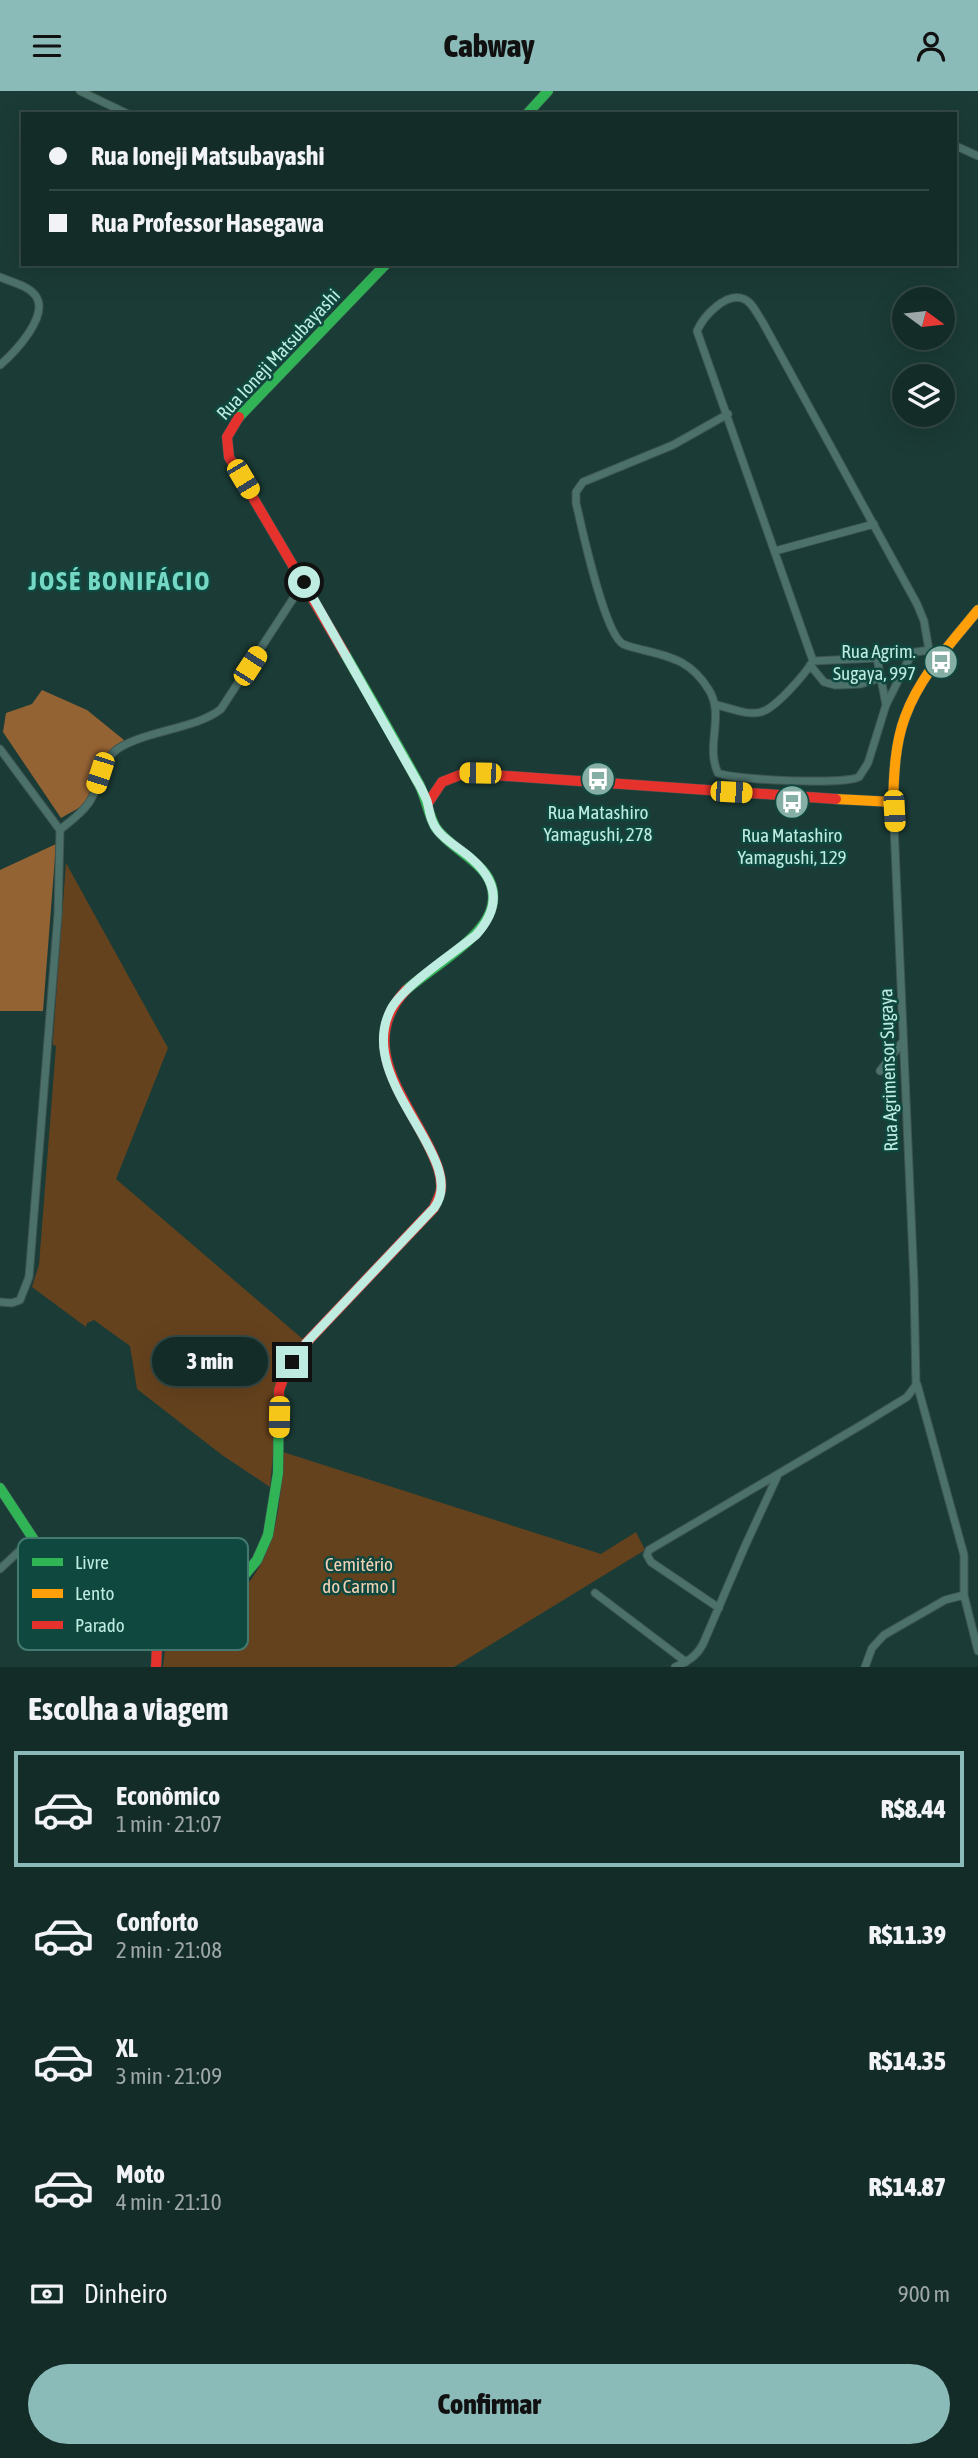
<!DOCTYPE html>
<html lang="pt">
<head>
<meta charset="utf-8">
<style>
  :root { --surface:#142c28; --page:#213834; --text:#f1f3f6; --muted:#9da7a8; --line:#334845; --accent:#8bbbb9 }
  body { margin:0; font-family:"Asap Condensed",sans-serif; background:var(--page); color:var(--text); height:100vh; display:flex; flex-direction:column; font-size:26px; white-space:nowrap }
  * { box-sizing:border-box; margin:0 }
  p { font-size:23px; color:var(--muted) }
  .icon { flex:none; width:38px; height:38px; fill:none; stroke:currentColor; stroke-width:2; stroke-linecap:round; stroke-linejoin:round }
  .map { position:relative; height:1576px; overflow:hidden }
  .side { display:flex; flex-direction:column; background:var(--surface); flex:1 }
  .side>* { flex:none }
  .banner { position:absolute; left:21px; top:21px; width:936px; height:154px; border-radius:0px; box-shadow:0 7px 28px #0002,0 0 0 2px var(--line); display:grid; align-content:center; height:154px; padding:0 28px; background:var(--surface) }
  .needle { width:46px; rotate:105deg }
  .buttons { position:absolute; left:892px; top:196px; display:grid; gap:14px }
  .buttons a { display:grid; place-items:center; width:63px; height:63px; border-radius:50%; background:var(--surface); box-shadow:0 7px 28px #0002,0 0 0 2px var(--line); font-size:35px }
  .end { position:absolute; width:32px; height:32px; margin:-16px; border:9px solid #beece1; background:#111; box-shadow:0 0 0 4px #111 }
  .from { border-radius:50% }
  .bubble { position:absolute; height:49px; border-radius:24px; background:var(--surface); box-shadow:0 7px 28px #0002,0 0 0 2px var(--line); font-size:23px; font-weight:800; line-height:49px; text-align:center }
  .car { position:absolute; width:21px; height:42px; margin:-21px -10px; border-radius:9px; box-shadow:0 0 5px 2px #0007; background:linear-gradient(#f5c518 24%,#345 0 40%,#f5c518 0 76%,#345 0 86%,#f5c518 0) }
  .banner b { display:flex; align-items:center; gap:24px; height:66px; font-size:26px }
  .banner b+b { border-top:2px solid var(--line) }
  .banner i { width:18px; height:18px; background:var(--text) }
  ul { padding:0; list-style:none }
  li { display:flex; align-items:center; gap:21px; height:116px; margin:0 14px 10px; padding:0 14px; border:4px solid transparent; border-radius:0px }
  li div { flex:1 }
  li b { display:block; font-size:26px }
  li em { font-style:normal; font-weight:800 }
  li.current { border-color:var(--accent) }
  li>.icon { width:63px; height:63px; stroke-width:1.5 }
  h2 { padding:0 28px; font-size:32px; line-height:84px }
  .pay { display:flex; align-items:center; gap:18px; height:77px; padding:0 28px; font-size:26px }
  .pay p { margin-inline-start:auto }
  .action { display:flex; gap:14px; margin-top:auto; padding:14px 28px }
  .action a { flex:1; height:80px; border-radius:42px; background:var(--accent); color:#111; font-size:28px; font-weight:800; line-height:80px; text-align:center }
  header { display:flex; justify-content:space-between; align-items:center; height:91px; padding:0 28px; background:var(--accent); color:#111; font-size:32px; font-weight:800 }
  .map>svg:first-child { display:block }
  .green { fill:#65421e }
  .forest { fill:#946334 }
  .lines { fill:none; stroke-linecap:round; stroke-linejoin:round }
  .street-casing { stroke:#3d5651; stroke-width:9 }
  .fast-casing { stroke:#3d5651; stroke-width:11 }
  .slow-casing { stroke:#3d5651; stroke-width:11 }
  .jam-casing { stroke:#3d5651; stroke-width:11 }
  .street { stroke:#4c716b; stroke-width:7 }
  .fast { stroke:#30b455; stroke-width:10 }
  .slow { stroke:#ff9f0a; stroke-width:10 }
  .jam { stroke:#e5322d; stroke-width:10 }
  .route { stroke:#beece1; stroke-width:9 }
  .labels { text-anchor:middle; stroke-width:5; stroke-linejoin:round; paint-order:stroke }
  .street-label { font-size:19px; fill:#beece1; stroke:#0e483e }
  .poi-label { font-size:19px; fill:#beece1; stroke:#0e483e }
  .park-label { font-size:19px; fill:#f5d1b6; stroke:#0e483e }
  .district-label { font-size:26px; font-weight:bold; letter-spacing:2px; fill:#74d8c4; stroke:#0e483e }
  .key { fill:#0e483e; stroke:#43796f; stroke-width:2 }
  .key-label { font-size:19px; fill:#beece1 }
</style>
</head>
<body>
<header><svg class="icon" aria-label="menu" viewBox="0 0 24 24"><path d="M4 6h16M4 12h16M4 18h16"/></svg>Cabway<svg class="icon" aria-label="person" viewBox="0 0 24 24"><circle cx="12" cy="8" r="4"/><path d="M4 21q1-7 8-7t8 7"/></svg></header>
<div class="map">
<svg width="978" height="1576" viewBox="0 0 978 1576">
  <rect width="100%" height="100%" fill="#1b3b36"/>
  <path class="green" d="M66,772L168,957L116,1088L305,1250L280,1288L270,1396L222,1364L137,1298L130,1255L94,1229L87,1232L86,1236L32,1196L39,1174L56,955L53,954V949Z
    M283,1361L601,1463L636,1441L645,1459L454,1576H163L167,1541C183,1532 201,1528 217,1519C275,1484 281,1421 283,1361Z"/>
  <path class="forest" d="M42,599L87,619L124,649L84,714L61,727L3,641L6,622L32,613Z
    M56,753L43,920H0V779Z"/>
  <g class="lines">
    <g class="street-casing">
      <path id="street" d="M80,0L128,23
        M956,55L978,65
        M0,186C11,191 27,194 35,204C51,224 14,262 0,274
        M728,323L673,354L583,391L576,401V412C582,437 604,542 623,553C629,556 637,557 643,559C673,566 692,571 709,599C725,625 705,655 718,682C734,689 844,694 859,686L868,672L886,614L912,562
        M775,460L874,433
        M929,559L924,530L917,513L762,230C757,223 752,211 744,208C726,200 703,226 697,240L813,570L877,567L929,559L933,562
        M877,567L886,614
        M810,574L824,591L835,594
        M839,594L861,593L880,587
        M717,614C730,617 748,625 761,621C775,618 805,583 813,570
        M0,658L60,739
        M60,739C69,731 81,723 88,713C101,696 99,670 119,657C149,639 198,637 221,618L304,491
        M880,980L903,950
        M0,1211L12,1212L20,1209L29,1186L58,823L60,739
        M917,1293L964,1464V1504L978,1560
        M0,1478L32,1448
        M595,1502L686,1571
        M719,1517L651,1471L647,1464L649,1459L863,1333L907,1306L916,1294L914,1191L893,711
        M675,1576C688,1570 696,1566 703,1553L745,1455L777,1386
        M865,1576L872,1557L884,1544L945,1509L964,1504"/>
    </g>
    <g class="fast-casing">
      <path id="fast" d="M527,23L548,0
        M239,326L386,173
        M345,563C370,606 395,649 419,693C426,707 429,726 436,737C454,763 501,775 492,815C485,847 431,877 406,899
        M0,1397L59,1487L95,1522L119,1531L158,1535L206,1519L229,1503L257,1469L268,1444L278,1382L279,1309"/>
    </g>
    <g class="slow-casing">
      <path id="slow" d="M836,708L893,711C894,682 895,653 905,626C920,585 951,552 978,519"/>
    </g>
    <g class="jam-casing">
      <path id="jam" d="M239,326L227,346L229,366L345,563
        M428,712L442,691L465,682L836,708
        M279,1309V1299L286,1280L306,1252L434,1117C436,1111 441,1103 441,1097C442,1084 436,1071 431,1060C407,1008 355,954 406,899
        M156,1576L158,1535"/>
    </g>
    <use href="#street" class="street"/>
    <use href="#fast" class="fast"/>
    <use href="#slow" class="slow"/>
    <use href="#jam" class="jam"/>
  </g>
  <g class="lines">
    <path class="route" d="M292,1271L306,1252L434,1117C471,1068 353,990 391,918C404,894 454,862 476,844C500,817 499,792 472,768C461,758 447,751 438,740C430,730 430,721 427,710C424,703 421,696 417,690L304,491"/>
  </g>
  <defs>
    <g id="bus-disc" transform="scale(1.75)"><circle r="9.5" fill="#85aea5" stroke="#0e483e"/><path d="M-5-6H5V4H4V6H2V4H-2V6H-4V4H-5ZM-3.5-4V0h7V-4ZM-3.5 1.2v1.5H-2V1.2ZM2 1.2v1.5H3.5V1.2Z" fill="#fff"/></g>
  </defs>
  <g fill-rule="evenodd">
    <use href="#bus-disc" x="941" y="571"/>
    <use href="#bus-disc" x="598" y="688"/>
    <use href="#bus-disc" x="792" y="711"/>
  </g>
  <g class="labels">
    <g class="street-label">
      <text transform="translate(278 263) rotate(-47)" y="7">Rua Ioneji Matsubayashi</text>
      <text transform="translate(888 979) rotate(-92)" y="7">Rua Agrimensor Sugaya</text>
    </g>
    <g class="poi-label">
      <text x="916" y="567" text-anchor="end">Rua Agrim.<tspan x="916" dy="22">Sugaya, 997</tspan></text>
      <text x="598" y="728">Rua Matashiro<tspan x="598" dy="22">Yamagushi, 278</tspan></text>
      <text x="792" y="751">Rua Matashiro<tspan x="792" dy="22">Yamagushi, 129</tspan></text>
    </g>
    <g class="park-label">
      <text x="359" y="1480">Cemitério<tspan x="359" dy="22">do Carmo I</tspan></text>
    </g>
    <g class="district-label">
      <text x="120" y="499">JOSÉ BONIFÁCIO</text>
    </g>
  </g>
  <rect x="18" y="1447" width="230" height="112" rx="10" class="key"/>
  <rect x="32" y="1467" width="31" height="8" fill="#30b455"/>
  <rect x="32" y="1498" width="31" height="9" fill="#ff9f0a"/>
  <rect x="32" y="1530" width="31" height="8" fill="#e5322d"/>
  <g class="key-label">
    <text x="75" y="1478">Livre</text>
    <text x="75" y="1509">Lento</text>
    <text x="75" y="1541">Parado</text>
  </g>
</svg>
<div class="buttons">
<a><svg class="needle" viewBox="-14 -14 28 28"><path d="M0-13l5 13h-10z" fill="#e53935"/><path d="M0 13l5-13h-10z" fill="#9da7a8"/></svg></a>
<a><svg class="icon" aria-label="layers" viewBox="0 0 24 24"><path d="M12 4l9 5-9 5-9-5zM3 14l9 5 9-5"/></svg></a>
</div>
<i class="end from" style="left:304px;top:491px"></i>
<i class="end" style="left:292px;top:1271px"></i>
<div class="bubble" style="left:152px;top:1246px;width:116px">3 min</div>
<i class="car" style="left:243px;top:388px;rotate:149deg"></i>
<i class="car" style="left:250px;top:575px;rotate:33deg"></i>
<i class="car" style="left:100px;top:682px;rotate:198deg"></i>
<i class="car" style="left:480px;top:682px;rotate:271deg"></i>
<i class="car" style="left:731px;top:701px;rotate:93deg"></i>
<i class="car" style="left:894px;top:720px;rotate:177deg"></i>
<i class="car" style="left:279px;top:1326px;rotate:181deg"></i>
<div class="banner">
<b><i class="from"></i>Rua Ioneji Matsubayashi</b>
<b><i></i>Rua Professor Hasegawa</b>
</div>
</div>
<section class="side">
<h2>Escolha a viagem</h2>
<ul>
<li class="current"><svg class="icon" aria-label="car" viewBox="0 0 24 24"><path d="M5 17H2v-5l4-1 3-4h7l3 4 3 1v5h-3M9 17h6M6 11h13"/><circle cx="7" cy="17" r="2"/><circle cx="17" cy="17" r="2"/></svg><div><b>Econômico</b><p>1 min · 21:07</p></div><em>R$8.44</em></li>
<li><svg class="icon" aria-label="car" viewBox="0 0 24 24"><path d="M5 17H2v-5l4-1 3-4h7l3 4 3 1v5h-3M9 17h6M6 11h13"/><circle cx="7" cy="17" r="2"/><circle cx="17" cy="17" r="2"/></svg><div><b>Conforto</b><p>2 min · 21:08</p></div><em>R$11.39</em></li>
<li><svg class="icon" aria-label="car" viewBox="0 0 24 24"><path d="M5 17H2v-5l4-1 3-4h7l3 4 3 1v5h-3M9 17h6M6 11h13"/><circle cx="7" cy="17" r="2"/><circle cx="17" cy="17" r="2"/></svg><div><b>XL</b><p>3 min · 21:09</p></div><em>R$14.35</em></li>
<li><svg class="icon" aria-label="car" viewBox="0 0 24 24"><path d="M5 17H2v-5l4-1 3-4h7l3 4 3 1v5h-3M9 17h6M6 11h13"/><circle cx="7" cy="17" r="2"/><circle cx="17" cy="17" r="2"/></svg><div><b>Moto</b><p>4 min · 21:10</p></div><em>R$14.87</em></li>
</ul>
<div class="pay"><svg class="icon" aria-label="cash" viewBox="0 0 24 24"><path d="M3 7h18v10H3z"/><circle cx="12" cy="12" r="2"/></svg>Dinheiro<p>900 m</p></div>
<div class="action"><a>Confirmar</a></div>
</section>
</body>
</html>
